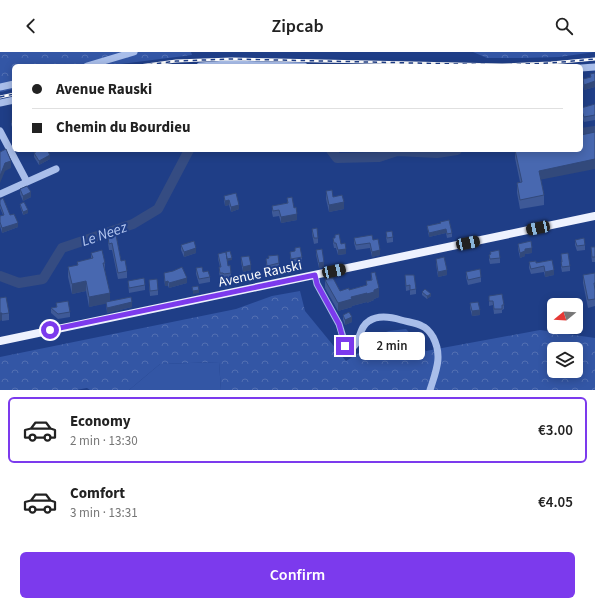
<!DOCTYPE html>
<html lang="en">
<head>
<meta charset="utf-8">
<style>
  :root { --surface:#fff; --page:#f6f6f6; --text:#222; --muted:#767676; --line:#e0e0e0; --accent:#7c3aed }
  body { margin:0; font-family:"Source Sans 3",sans-serif; background:var(--page); color:var(--text); height:100vh; display:flex; flex-direction:column; font-size:15px; white-space:nowrap }
  * { box-sizing:border-box; margin:0 }
  p { font-size:13px; color:var(--muted) }
  .icon { flex:none; width:22px; height:22px; fill:none; stroke:currentColor; stroke-width:2; stroke-linecap:round; stroke-linejoin:round }
  .map { position:relative; height:338px; overflow:hidden }
  .details { display:flex; flex-direction:column; background:var(--surface); flex:1 }
  .details>* { flex:none }
  .hud { position:absolute; left:12px; top:12px; width:571px; height:88px; border-radius:6px; box-shadow:0 2px 10px #0003; display:grid; align-content:center; height:88px; padding:0 20px; background:var(--surface) }
  .needle { width:26px; rotate:252deg }
  .fabs { position:absolute; left:547px; top:246px; display:grid; gap:8px }
  .fabs a { display:grid; place-items:center; width:36px; height:36px; border-radius:6px; background:var(--surface); box-shadow:0 2px 10px #0003; font-size:20px }
  .end { position:absolute; width:18px; height:18px; margin:-9px; border:5px solid #7c3aed; background:#fff; box-shadow:0 0 0 2px #fff }
  .from { border-radius:50% }
  .bubble { position:absolute; height:28px; border-radius:6px; background:var(--surface); box-shadow:0 2px 10px #0003; font-size:13px; font-weight:600; line-height:28px; text-align:center }
  .car { position:absolute; width:12px; height:24px; margin:-12px -6px; border-radius:5px; box-shadow:0 0 3px 1px #0007; background:linear-gradient(#222 24%,#8ab4d8 0 40%,#222 0 76%,#8ab4d8 0 86%,#222 0) }
  .hud b { display:flex; align-items:center; gap:14px; height:38px; font-size:15px }
  .hud b+b { border-top:1px solid var(--line) }
  .hud i { width:10px; height:10px; background:var(--text) }
  ul { padding:7px 0 0; list-style:none }
  li { display:flex; align-items:center; gap:12px; height:66px; margin:0 8px 6px; padding:0 12px; border:2px solid transparent; border-radius:6px }
  li div { flex:1 }
  li b { display:block; font-size:15px }
  li em { font-style:normal; font-weight:600 }
  li.on { border-color:var(--accent) }
  li>.icon { width:36px; height:36px; stroke-width:1.5 }
  .cta { display:flex; gap:8px; margin-top:auto; padding:8px 20px }
  .cta a { flex:1; height:46px; border-radius:6px; background:var(--accent); color:#fff; font-size:16px; font-weight:600; line-height:46px; text-align:center }
  header { display:flex; justify-content:space-between; align-items:center; height:52px; padding:0 20px; background:var(--surface); font-size:18px; font-weight:600 }
  .map>svg:first-child { display:block }
  .grass { fill:#3356a5 }
  .forest { fill:url(#forest-crowns); fill-rule:evenodd }
  .lines { fill:none; stroke-linecap:round; stroke-linejoin:round }
  .river { stroke:#354c82; stroke-width:10 }
  .minor { stroke:#a9beea; stroke-width:7 }
  .major { stroke:#eef2fe; stroke-width:8 }
  .rail-casing { stroke:#fff; stroke-width:3 }
  .rail { stroke:#1f3e87; stroke-width:1.5; stroke-dasharray:4.5; stroke-linecap:butt }
  .wall { fill:#3e5997 }
  .shaded-wall { fill:#32497b }
  .building { fill:#4868b0; stroke:#32497b }
  .route { stroke:#7c3aed; stroke-width:5 }
  .labels { text-anchor:middle; stroke-width:4; stroke-linejoin:round; paint-order:stroke }
  .street-label { font-size:14px; fill:#fff; stroke:#1f3e87 }
  .water-label { font-size:15px; font-style:italic; fill:#b5c8f2; stroke:#1f3e87 }
</style>
</head>
<body>
<header><svg class="icon" aria-label="back" viewBox="0 0 24 24"><path d="M15 5l-7 7 7 7"/></svg>Zipcab<svg class="icon" aria-label="search" viewBox="0 0 24 24"><circle cx="10" cy="10" r="6"/><path d="M15 15l6 6"/></svg></header>
<div class="map">
<svg width="595" height="338" viewBox="0 0 595 338">
  <defs>
    <pattern id="forest-crowns" width="20" height="18" patternUnits="userSpaceOnUse"><rect width="20" height="18" fill="#3356a5"/><path d="M2 6a3 3 0 1 1 6 0M12 15a3 3 0 1 1 6 0" fill="none" stroke="#526fb2"/></pattern>
  </defs>
  <rect width="100%" height="100%" fill="#1f3e87"/>
  <path class="grass" d="M219,310L221,338H129L160,312Z"/>
  <path class="forest" d="M0,0H191L192,3L105,14H14V37L0,40Z
    M473,0H595L559,5L521,6H487Z
    M300,239L305,259L346,309L365,297L377,283L389,279L406,277L426,299L540,278L595,286V338H221L219,310L160,312L129,338H90L87,336L76,338H0V305L236,257L272,244ZM554,297H576V319H554Z"/>
  <g class="lines">
    <path class="river" d="M581,81L595,79
      M331,98L337,106L379,105L397,99L437,101L457,98
      M0,224L19,231L43,227L62,196L133,172L158,157L189,98"/>
    <path class="minor" d="M87,14L134,0
      M200,14L227,12L304,14
      M581,16L595,15
      M0,35L14,32
      M0,51L14,48
      M0,79L27,130
      M0,142L56,117
      M315,223L317,232L339,272L346,295L351,296C361,292 358,275 369,269C378,263 391,265 401,268C408,270 417,271 422,274C427,276 430,280 433,285C443,304 436,319 430,338"/>
    <path class="major" d="M0,289L595,164"/>
    <g class="rail-casing">
      <path id="rail" d="M139,14L176,9L232,7L502,13L551,11L595,7
        M0,45L14,42"/>
    </g>
    <use href="#rail" class="rail"/>
  </g>
  <path class="wall" d="M595,21V35L584,38L583,32V27L590,25V22Z
    M595,52V68L584,70L581,62V56Z
    M14,67V79L11,73V69Z
    M515,98L541,128L544,143V153L520,157L517,141V131L520,130L515,106Z
    M34,101L50,107L39,113L34,105Z
    M20,137L31,145L23,149L20,142Z
    M326,139L333,145L344,157L329,160L326,147Z
    M224,144L239,157L231,160L229,153L225,154L224,148Z
    M287,146L294,156L297,168L281,171L279,164L273,165L272,161V154L287,151Z
    M0,148L18,175L2,181L0,174V164L3,163L0,156Z
    M20,152L28,161L23,163L20,154Z
    M441,171L452,181V185L447,186L446,181L429,185L427,174Z
    M312,177L318,186V191L314,192L312,182Z
    M386,180L393,185V190L387,191L386,185Z
    M116,183L121,209L127,219V226L118,227L112,198H109L108,191V185Z
    M335,183L341,192L346,202L338,203L336,196H334L333,191V186H335Z
    M354,186L373,188L380,203L372,205L370,196L356,198L354,191Z
    M575,188L585,193V198L577,199L575,193Z
    M518,192L532,201L525,202V204L520,206L518,197Z
    M181,193L196,201L184,205L181,198Z
    M591,195H595V210H592L591,200Z
    M295,196L302,205V210L291,212L290,205V200L295,199Z
    M316,198L324,215L319,216L316,203Z
    M490,200L500,206V211L490,212L489,208V203H490Z
    M91,201L105,211V218L110,249L132,255L107,261L106,251L89,255L86,239L72,242L68,225V215L77,214V210L91,207Z
    M218,202L228,214L231,221V226L224,227L223,226H220L219,220V215H220L218,207Z
    M561,202L570,214V219L562,220L561,215Z
    M241,205L251,218L243,220L241,210Z
    M268,206L279,211V216L267,219L266,212V207Z
    M436,207L447,223L438,225L436,212Z
    M552,208L554,223L545,225L544,220L531,222L529,216V210L536,211Z
    M196,216L203,220L210,225V230L199,232L196,222Z
    M466,220L481,225V230L468,233L466,225Z
    M595,220V254L588,256L583,231V223L595,221Z
    M164,221L187,231L169,236L168,234H165L164,226Z
    M371,221L379,245L374,247V248L367,251V250L352,254V255L338,259L325,236V228L340,239L349,238L366,233V229L371,228Z
    M405,223L416,237V242L410,243V238L406,239Z
    M149,228L158,238V243L150,244L149,233Z
    M128,229L145,233V238L129,241Z
    M422,240L431,244L427,247L422,243Z
    M489,244L504,253V257L502,258V261L494,262L493,253L489,254Z
    M0,246L9,261V268L2,269Z
    M56,251L70,260V265L58,267L51,261V256L56,255Z
    M470,251L480,263L472,264L470,256Z
    M343,263L352,270L345,273L343,268Z"/>
  <path class="shaded-wall" d="M595,29V35L584,38V33Z
    M50,103V107L39,113V109Z
    M595,107V117L539,128V119Z
    M11,109V116L5,119L0,131V124L5,111Z
    M31,140V145L23,149V144Z
    M229,148V153L225,154V149Z
    M344,150V157L329,160V153Z
    M239,153V157L231,160V155Z
    M28,158V161L23,163V160Z
    M297,162V168L281,171V165Z
    M18,171V175L2,181V176Z
    M446,177V181L429,185V181Z
    M196,196V201L184,205V200Z
    M532,196V201L525,202V204L520,206V201L525,197Z
    M346,197V202L338,203V198Z
    M380,198V203L372,205V200Z
    M232,206V208L227,209V207Z
    M324,210V215L319,216V211Z
    M251,213V218L243,220V215Z
    M447,218V223L438,225V220Z
    M554,218V223L545,225V220Z
    M187,226V231L169,236V231Z
    M86,229V239L72,242V232Z
    M168,229V234H165V230Z
    M379,236V245L374,247V248L367,251V242Z
    M199,238V241L193,242V239Z
    M110,241V251L89,255V245Z
    M367,241V250L352,254V255L338,259V251L351,245Z
    M431,242V244L427,247V244Z
    M132,250V255L107,261V256Z
    M480,258V263L472,264V259Z
    M0,261H2V268L0,269Z
    M352,265V270L345,273V268Z"/>
  <path class="building" d="M595,21V29L584,33L583,27L591,25L590,22Z
    M595,52V63L584,65L581,56Z
    M14,67V74L11,69Z
    M595,80V107L539,119L544,143L520,148L517,131L522,130L515,98H581V83Z
    M6,97L11,109L5,111L0,124V100Z
    M39,98H47L50,103L39,109L34,101Z
    M27,134L31,140L23,144L20,137Z
    M332,138L333,145L342,143L344,150L329,153L326,139Z
    M236,141L239,153L231,155L229,148L225,149L224,144Z
    M292,145L294,156L296,155L297,162L281,165L279,158L273,159L272,154L288,151L287,146Z
    M3,146L10,163L14,162L18,171L2,176L0,170V164L4,163L0,152V148Z
    M24,150L28,158L23,160L20,152Z
    M449,168L452,181L447,182L446,177L429,181L427,174L441,171L440,170Z
    M317,176L318,186H314L312,177Z
    M392,179L393,185L387,186L386,180Z
    M339,182L341,192L345,191L346,197L338,198L336,191H334L333,186H335V183Z
    M116,183L121,209L125,208L127,219L118,221L112,191L109,192L108,185Z
    M372,183L373,188L378,187L380,198L372,200L370,191L356,193L354,186Z
    M584,186L585,193L577,194L575,188Z
    M194,189L196,196L184,200L181,193Z
    M531,189L532,196L525,197V199L520,201L518,192Z
    M300,195L302,205L291,207L290,200L295,199V196Z
    M591,195H595V205H592Z
    M322,197L324,210L319,211L316,198Z
    M102,198L105,211H103L110,241L89,245L86,229L72,232L68,215L78,213L77,210L93,206L91,201Z
    M499,198L500,206L490,207L489,203L491,202L490,200Z
    M230,199L232,206L227,207L226,200Z
    M226,200L228,214L230,213L231,221L224,222L223,221H220L219,215H221L218,202Z
    M568,201L570,214L562,215L561,210H562L561,202Z
    M278,203L279,211L267,214L266,207L269,206L268,204Z
    M249,204L251,213L243,215L241,205Z
    M444,205L447,218L438,220L436,207Z
    M552,208L554,218L545,220L544,214L531,217L529,210L536,209V211Z
    M182,215L187,226L169,231L168,229L165,230L164,221L173,219Z
    M202,215L203,220L208,219L210,225L199,227L196,216Z
    M480,217L481,225L468,228L466,220Z
    M375,220L379,236L374,238V240L367,242V241L351,245L352,247L338,251L325,228L329,226H333L340,239L349,236V238L367,233L366,229L372,228L371,221Z
    M595,221V231H594L595,238V247L588,248L583,223Z
    M405,223H414L416,237L410,238V233L406,234Z
    M144,226L145,233L129,236L128,229Z
    M157,227L158,238L150,239L149,228Z
    M198,234L199,238L193,239L192,235Z
    M425,237L431,242L427,244L422,240Z
    M502,242L504,253H502V257H494L493,249H489V244Z
    M6,245L9,261L2,262V261H0V246Z
    M131,245L132,250L107,256L106,250Z
    M68,249L70,260L58,262L51,256L57,255L56,251Z
    M478,250L480,258L472,259L470,251Z
    M349,260L352,265L345,268L343,263Z"/>
  <g class="lines">
    <path class="route" d="M50,278L315,223L317,232L339,272L345,294"/>
  </g>
  <g class="labels">
    <g class="street-label">
      <text transform="translate(260 221) rotate(-12)" y="5">Avenue Rauski</text>
    </g>
    <g class="water-label">
      <text transform="translate(104 182) rotate(-19)" y="5">Le Neez</text>
    </g>
  </g>
</svg>
<div class="fabs">
<a><svg class="needle" viewBox="-14 -14 28 28"><path d="M0-13l5 13h-10z" fill="#e53935"/><path d="M0 13l5-13h-10z" fill="#767676"/></svg></a>
<a><svg class="icon" aria-label="layers" viewBox="0 0 24 24"><path d="M12 4l9 5-9 5-9-5zM3 14l9 5 9-5"/></svg></a>
</div>
<i class="end from" style="left:50px;top:278px"></i>
<i class="end" style="left:345px;top:294px"></i>
<div class="bubble" style="left:359px;top:280px;width:66px">2 min</div>
<i class="car" style="left:538px;top:176px;rotate:258deg"></i>
<i class="car" style="left:468px;top:191px;rotate:78deg"></i>
<i class="car" style="left:334px;top:219px;rotate:78deg"></i>
<div class="hud">
<b><i class="from"></i>Avenue Rauski</b>
<b><i></i>Chemin du Bourdieu</b>
</div>
</div>
<section class="details">
<ul>
<li class="on"><svg class="icon" aria-label="car" viewBox="0 0 24 24"><path d="M5 17H2v-5l4-1 3-4h7l3 4 3 1v5h-3M9 17h6M6 11h13"/><circle cx="7" cy="17" r="2"/><circle cx="17" cy="17" r="2"/></svg><div><b>Economy</b><p>2 min · 13:30</p></div><em>€3.00</em></li>
<li><svg class="icon" aria-label="car" viewBox="0 0 24 24"><path d="M5 17H2v-5l4-1 3-4h7l3 4 3 1v5h-3M9 17h6M6 11h13"/><circle cx="7" cy="17" r="2"/><circle cx="17" cy="17" r="2"/></svg><div><b>Comfort</b><p>3 min · 13:31</p></div><em>€4.05</em></li>
</ul>
<div class="cta"><a>Confirm</a></div>
</section>
</body>
</html>
